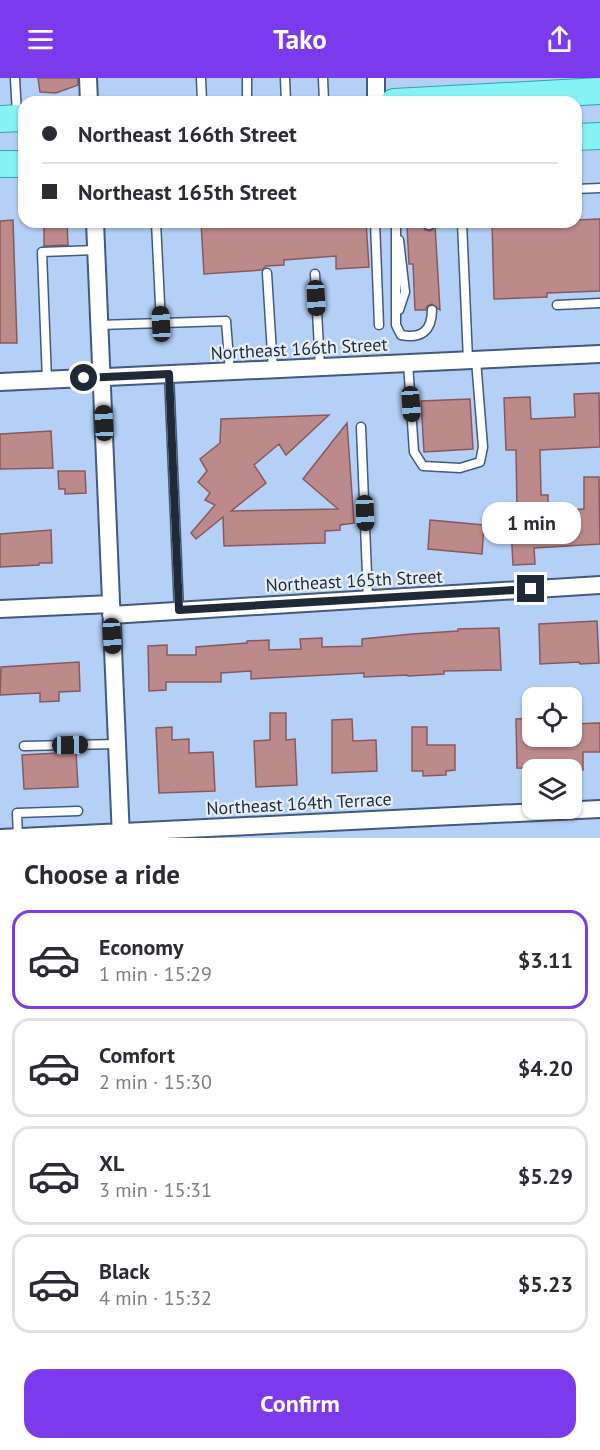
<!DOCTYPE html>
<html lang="en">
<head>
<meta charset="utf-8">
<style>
  :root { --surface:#fff; --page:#f2f2f3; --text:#2b2b33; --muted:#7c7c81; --line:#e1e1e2; --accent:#7c3aed }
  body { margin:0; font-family:"PT Sans",sans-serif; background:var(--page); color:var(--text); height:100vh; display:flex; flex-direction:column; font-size:22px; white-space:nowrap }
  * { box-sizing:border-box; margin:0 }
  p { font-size:20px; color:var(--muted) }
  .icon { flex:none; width:33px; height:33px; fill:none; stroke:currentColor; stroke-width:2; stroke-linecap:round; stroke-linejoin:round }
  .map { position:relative; height:760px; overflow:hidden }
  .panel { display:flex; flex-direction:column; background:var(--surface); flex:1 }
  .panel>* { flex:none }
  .top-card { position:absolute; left:18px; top:18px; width:564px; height:132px; border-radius:18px; box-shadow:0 2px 4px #0004; display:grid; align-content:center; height:132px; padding:0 24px; background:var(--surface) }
  .buttons { position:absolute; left:522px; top:609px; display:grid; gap:12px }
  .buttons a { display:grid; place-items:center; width:60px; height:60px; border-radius:12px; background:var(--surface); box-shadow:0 2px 4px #0004; font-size:30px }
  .end { position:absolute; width:27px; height:27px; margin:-14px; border:8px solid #1f2938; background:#fff; box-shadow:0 0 0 3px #fff }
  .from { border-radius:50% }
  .bubble { position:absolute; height:42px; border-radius:18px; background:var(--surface); box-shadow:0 2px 4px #0004; font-size:20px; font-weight:600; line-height:42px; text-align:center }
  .car { position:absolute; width:18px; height:36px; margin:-18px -9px; border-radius:8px; box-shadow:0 0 4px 2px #0007; background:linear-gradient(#222 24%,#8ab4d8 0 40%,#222 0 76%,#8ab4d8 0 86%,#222 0) }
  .top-card b { display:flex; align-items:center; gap:21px; height:57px; font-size:22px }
  .top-card b+b { border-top:2px solid var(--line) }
  .top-card i { width:15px; height:15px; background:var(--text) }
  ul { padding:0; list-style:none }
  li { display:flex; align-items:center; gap:18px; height:99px; margin:0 12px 9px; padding:0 12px; border:3px solid var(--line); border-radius:18px }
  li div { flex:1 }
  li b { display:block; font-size:22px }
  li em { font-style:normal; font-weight:600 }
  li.active { border-color:var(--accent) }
  li>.icon { width:54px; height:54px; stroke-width:1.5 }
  h2 { padding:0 24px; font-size:27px; line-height:72px }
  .action { display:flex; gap:12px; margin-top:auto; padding:12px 24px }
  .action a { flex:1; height:69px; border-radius:18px; background:var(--accent); color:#fff; font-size:24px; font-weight:600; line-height:69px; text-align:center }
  header { display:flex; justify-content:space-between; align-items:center; height:78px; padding:0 24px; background:var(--accent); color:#fff; font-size:27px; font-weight:600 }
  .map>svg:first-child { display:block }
  .building { fill:#bd8a8c; stroke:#88595b; stroke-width:1.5 }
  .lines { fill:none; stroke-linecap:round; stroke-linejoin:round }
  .lane-casing { stroke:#425a7b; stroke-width:11 }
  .street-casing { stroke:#425a7b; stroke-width:20 }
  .primary-casing { stroke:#2da6ae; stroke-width:28 }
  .lane { stroke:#fff; stroke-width:8 }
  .street { stroke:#fff; stroke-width:16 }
  .primary { stroke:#85f2f4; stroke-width:26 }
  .route { stroke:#1f2938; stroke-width:8 }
  .labels { text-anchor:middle; stroke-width:4.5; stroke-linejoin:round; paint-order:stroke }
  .street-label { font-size:18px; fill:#1f2938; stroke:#e7effb }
</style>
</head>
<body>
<header><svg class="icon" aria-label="menu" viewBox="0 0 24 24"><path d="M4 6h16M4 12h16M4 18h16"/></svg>Tako<svg class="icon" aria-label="share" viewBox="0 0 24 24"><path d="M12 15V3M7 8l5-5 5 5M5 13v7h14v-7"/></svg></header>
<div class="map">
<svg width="600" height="760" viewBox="0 0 600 760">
  <rect width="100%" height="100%" fill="#b4d0f7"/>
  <path class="building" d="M38,0H78V7L56,15L40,14Z
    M600,141V213L547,215V219L494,221L492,144H576V142Z
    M13,142L17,265H0V143Z
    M44,144H67L68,167L44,168Z
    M201,144H366L369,189L336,191V178L284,182V187L266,188L262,192L204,196Z
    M435,147L440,232L432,226L427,228L426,232H415L413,186H409L407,148H423L425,152L430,153L434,151Z
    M599,315L600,369L540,372L541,417H548V433L584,431V399H599L600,466L534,470L535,486L513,487L511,450H507V433L517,432L516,372H506L504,320L530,319L531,341L575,339L574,316Z
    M470,321L473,371L424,374L421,323Z
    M329,337L286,377L279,366L254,387L266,405L231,433L338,431L303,401L347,345L354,445L340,447V452L325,453V465L224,468L223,439L196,461L191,455L215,427L205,422L210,415L198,404L207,393L200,381L220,365L221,341Z
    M51,353L53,390L0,391V356Z
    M58,393H85L86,415L65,416V411H59Z
    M430,442L484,447L482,476L428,471Z
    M51,452L52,485H39V487L0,489V456Z
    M597,543L599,585L580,586L579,584L540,586L539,546Z
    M499,550L501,592L444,593V596L408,598L407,597L364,599V595L251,601V593L221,595V604H166V612L149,613L148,568L167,567V577H196V569L247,565V563L269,562V572L301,571L300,561L322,560V569L362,568V561L412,556L458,553V551Z
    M79,584L80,613L59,614V623L40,624V615L0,617L1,589Z
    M270,635H286V662L295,661L297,707L256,709L254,663L270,662Z
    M532,640V658H572V646L600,645V674H583V692L517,690L516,641Z
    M352,641L353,663L376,662L377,693L332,695V642Z
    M172,649V662L189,661V675L213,674L215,713L159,715L156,650Z
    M412,649H427V667H455V692L446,693V697L423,698V693H412Z
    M76,674L78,709L24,711L22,677Z"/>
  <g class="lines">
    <g class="lane-casing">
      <path id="lane" d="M15,0L17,37
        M201,0L202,24
        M247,0V24
        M285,0L286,24
        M323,0L324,24
        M576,111L600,110
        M156,144L161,246
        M375,144L379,247
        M396,144V247L401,257C421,261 432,253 432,232
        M429,144V147
        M462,144L468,282
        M267,195L273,292
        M315,196L320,289
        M557,227L600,225
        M399,232L405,214L399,162
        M99,247L226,243L230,294
        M408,285L414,374L423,388L460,390L480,384L483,369L476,282
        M169,296L179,533
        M47,302L42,174L96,172
        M361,349L368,521
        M24,668L117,666
        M18,759L17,735L78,733"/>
    </g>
    <g class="street-casing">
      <path id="street" d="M88,0L89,24
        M376,0V24
        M95,144L121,760
        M0,304L600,276
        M0,531L111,526
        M111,537L600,507
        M0,760L600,731"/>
    </g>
    <g class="primary-casing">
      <path id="primary" d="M394,24L600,13
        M0,41L24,40
        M576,59L600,58
        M0,86H24"/>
    </g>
    <use href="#lane" class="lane"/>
    <use href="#street" class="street"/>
    <use href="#primary" class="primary"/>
  </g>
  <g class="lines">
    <path class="route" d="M84,300L169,296L179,532L531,511"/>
  </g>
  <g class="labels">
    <g class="street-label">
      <text transform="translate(299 271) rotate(-3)" y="6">Northeast 166th Street</text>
      <text transform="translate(354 503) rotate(-3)" y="6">Northeast 165th Street</text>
      <text transform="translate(299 726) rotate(-3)" y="6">Northeast 164th Terrace</text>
    </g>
  </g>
</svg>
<div class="buttons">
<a><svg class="icon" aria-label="locate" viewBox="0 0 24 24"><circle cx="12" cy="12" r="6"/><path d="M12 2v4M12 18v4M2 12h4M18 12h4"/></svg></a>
<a><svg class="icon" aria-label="layers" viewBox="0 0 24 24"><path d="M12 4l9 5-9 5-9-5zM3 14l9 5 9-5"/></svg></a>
</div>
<i class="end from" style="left:84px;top:300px"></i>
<i class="end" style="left:531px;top:511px"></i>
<div class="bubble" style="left:482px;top:424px;width:99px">1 min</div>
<i class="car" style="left:316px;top:220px;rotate:177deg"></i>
<i class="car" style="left:161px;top:246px;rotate:357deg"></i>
<i class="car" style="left:411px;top:326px;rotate:176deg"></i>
<i class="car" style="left:104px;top:345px;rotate:358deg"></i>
<i class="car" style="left:365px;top:435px;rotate:178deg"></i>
<i class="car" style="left:112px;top:558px;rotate:177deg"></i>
<i class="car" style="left:70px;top:667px;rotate:89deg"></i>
<div class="top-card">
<b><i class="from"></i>Northeast 166th Street</b>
<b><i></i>Northeast 165th Street</b>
</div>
</div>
<section class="panel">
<h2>Choose a ride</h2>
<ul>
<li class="active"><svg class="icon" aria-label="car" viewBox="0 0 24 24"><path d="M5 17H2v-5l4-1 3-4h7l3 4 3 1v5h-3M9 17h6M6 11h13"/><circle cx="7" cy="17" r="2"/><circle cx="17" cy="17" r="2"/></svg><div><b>Economy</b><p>1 min · 15:29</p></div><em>$3.11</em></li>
<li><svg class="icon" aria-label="car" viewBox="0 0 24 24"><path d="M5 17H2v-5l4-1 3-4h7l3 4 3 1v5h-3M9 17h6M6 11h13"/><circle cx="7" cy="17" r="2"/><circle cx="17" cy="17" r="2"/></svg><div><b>Comfort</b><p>2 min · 15:30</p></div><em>$4.20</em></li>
<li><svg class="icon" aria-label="car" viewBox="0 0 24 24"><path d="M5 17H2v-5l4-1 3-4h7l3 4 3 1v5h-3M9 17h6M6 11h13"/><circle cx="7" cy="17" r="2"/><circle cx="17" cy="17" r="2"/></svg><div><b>XL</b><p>3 min · 15:31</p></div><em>$5.29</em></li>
<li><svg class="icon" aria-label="car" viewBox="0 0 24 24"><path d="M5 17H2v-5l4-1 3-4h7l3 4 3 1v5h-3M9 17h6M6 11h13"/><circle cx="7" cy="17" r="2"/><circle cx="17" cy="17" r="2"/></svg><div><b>Black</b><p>4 min · 15:32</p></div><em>$5.23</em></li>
</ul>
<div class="action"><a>Confirm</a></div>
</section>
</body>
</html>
